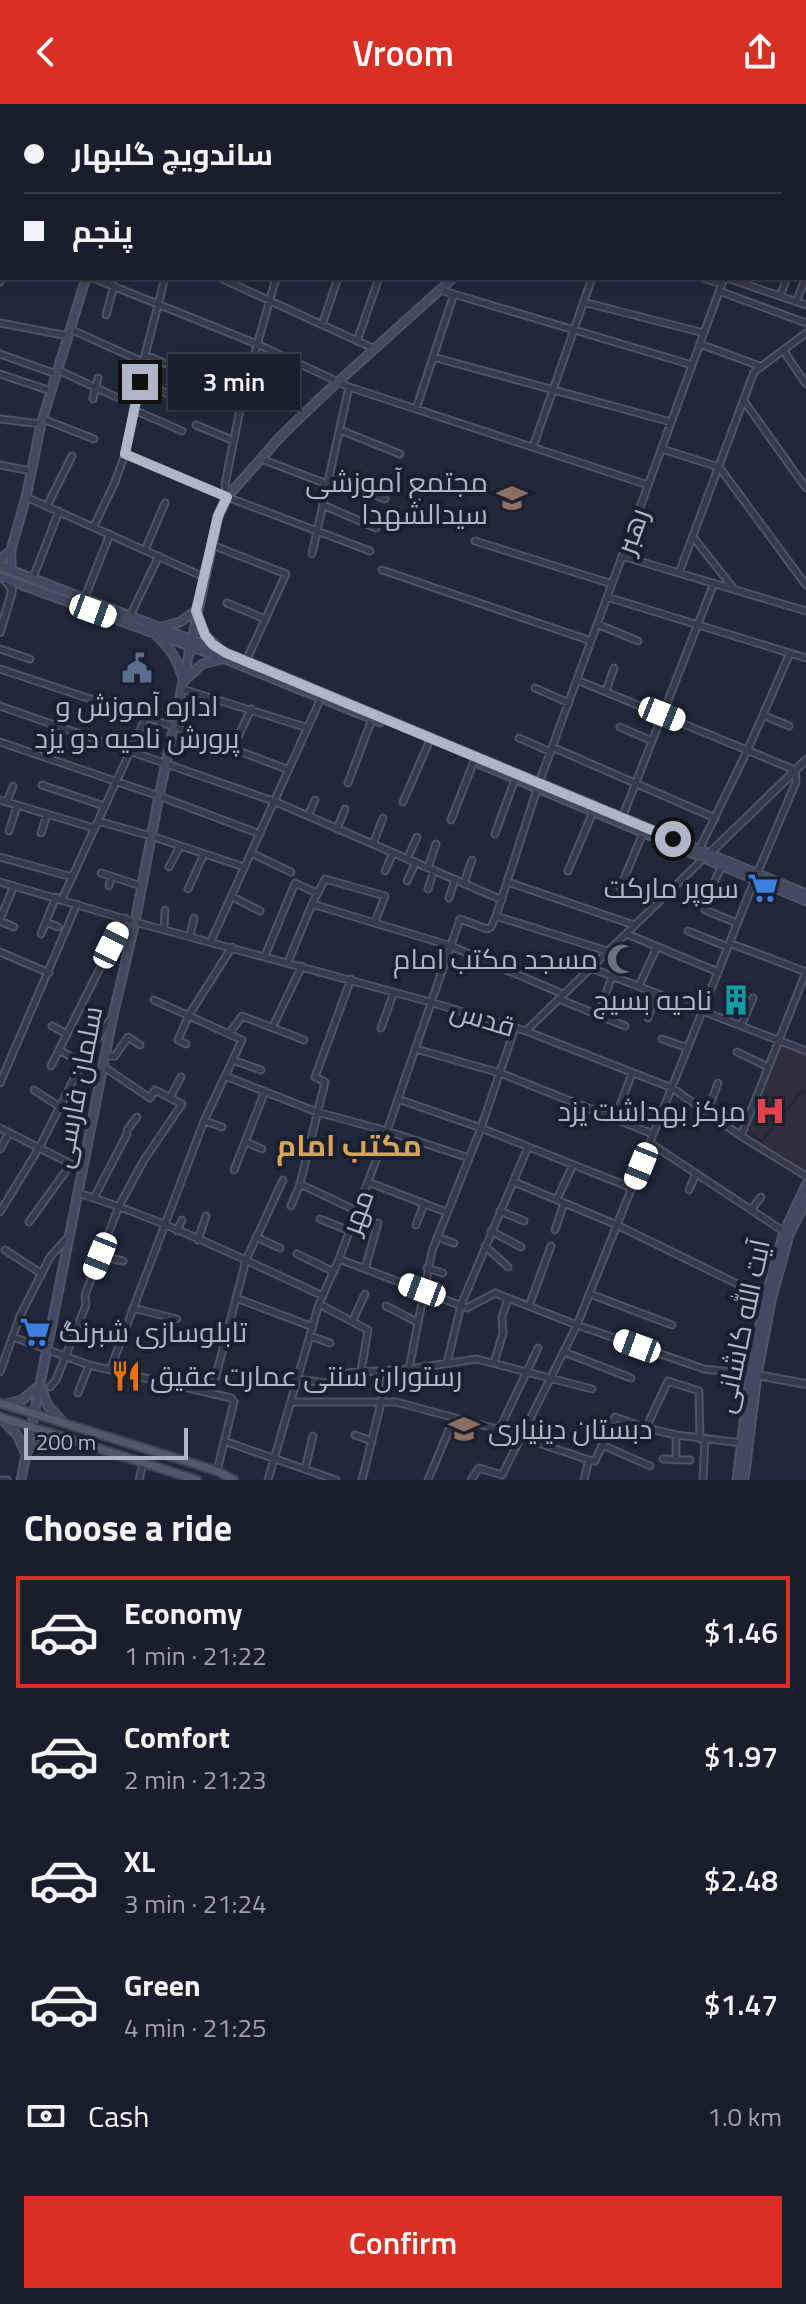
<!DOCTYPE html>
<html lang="en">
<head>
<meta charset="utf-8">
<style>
  :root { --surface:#191e2c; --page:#222734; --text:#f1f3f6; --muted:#9fa2a9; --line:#373c48; --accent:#d93025 }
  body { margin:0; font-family:"Titillium Web",Cairo,sans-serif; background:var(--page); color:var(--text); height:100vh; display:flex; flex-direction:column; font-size:30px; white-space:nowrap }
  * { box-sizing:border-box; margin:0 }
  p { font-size:26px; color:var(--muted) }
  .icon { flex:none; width:44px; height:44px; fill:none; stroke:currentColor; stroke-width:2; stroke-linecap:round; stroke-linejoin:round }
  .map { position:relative; height:1376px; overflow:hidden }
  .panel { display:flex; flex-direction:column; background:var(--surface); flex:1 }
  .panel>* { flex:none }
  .top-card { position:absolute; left:0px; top:0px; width:806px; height:176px; box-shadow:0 4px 12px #0003,0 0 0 2px var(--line); display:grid; align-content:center; height:176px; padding:0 24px; background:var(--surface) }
  .scale { position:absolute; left:24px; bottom:20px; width:164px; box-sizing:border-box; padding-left:8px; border:4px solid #b0b5c7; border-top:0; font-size:22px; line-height:28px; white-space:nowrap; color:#b0b5c7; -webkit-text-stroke:6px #1a2030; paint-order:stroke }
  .end { position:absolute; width:36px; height:36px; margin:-18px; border:10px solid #b0b5c7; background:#111; box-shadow:0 0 0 4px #111 }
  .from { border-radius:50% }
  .bubble { position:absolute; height:56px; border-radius:0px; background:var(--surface); box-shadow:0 4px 12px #0003,0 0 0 2px var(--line); font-size:26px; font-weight:600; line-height:56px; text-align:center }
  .car { position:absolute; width:24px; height:48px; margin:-24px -12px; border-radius:10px; box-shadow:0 0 6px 2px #0007; background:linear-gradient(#fff 24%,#345 0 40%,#fff 0 76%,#345 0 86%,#fff 0) }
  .top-card b { display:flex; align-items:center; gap:28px; height:76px; font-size:30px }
  .top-card b+b { border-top:2px solid var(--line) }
  .top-card i { width:20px; height:20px; background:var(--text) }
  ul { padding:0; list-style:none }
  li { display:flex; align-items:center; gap:24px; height:112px; margin:0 16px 12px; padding:0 8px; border:4px solid transparent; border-radius:0px }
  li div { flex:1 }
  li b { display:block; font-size:30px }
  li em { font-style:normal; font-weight:600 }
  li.on { border-color:var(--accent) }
  li>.icon { width:72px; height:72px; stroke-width:1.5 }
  h2 { padding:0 24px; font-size:36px; line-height:96px }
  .pay { display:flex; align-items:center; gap:20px; height:88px; padding:0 24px; font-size:30px }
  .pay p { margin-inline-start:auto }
  .action { display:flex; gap:16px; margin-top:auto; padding:16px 24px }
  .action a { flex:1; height:92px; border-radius:0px; background:var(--accent); color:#fff; font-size:32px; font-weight:600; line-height:92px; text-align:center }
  header { display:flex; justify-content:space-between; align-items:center; height:104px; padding:0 24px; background:var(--accent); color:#fff; font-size:36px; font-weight:600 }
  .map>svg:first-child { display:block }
  .medical { fill:#312d3c }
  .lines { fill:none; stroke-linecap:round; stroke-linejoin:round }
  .minor-casing { stroke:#505566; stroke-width:9 }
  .tertiary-casing { stroke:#505566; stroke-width:10 }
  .secondary-casing { stroke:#505566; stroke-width:11 }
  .primary-casing { stroke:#3e4454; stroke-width:11 }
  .minor { stroke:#353b4b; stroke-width:5 }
  .tertiary { stroke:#353b4b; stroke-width:6 }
  .secondary { stroke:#43495f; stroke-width:7 }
  .primary { stroke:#53596c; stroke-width:7 }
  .route { stroke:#b0b5c7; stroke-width:10 }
  .labels { text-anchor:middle; stroke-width:8; stroke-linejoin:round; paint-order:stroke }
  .poi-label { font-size:28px; fill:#b0b5c7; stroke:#1a2030; text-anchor:end }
  .street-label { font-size:28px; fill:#b0b5c7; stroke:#1a2030 }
  .neighbourhood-label { font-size:30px; font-weight:bold; fill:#d8a45a; stroke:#1a2030 }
</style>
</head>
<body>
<header><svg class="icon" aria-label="back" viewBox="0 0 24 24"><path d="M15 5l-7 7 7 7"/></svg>Vroom<svg class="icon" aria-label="share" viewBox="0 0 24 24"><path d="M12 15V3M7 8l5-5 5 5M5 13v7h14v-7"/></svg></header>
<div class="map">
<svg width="806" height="1376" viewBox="0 0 806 1376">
  <rect width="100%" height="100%" fill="#21283b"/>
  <path class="medical" d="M781,941L806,951V987L802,985L761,1036L749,1027Z
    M804,987L806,989V1061L804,1066L762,1039Z"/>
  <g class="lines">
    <g class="minor-casing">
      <path id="minor" d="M362,0L368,2
        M528,0L531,2
        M617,0L620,2
        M719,0L725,2
        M70,2V0
        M226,2L227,0
        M276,2L277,0
        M396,2L397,0
        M439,2L440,0
        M483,2L484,0
        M651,2V0
        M687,2L688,0
        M787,2L788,0
        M804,26L806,27
        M804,128L806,123
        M804,140H806
        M93,174L257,240L349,283L648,381
        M220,174L375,245
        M703,174L722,180
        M727,174L806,201
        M0,178L2,170
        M440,186L692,261
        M719,187L806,219
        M780,192L787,174
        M583,198L704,229
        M796,198L806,173
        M106,211L114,182
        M0,219L68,232
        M322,221L338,174
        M70,225L143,258
        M357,237L379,174
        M700,240L760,262
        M783,246L806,280
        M0,250L56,270
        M145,251L243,291
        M433,253L671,318
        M58,266L116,293
        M0,270L51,287
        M140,278L183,296
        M93,295L98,274
        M744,297L806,384
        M416,305L454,190
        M134,306L182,327
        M0,315L41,320
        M43,315L94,335
        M196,321L232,336
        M340,326L400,350
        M533,343L592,174
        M662,345L719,363L806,481
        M125,350L227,393L370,447
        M261,355L327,380
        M0,361L31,367
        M329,374L385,395
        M227,392L225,380L243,291L276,174
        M26,393L204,473
        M323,401L376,424
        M47,402L72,352
        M94,422L115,378L125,350L145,251L165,174
        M693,433L734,485
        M475,437L612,480
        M212,441L286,470L246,557
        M145,446L165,399
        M312,450L349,283
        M622,452L806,507
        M382,466L591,537
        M679,469L754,268L806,229
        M33,474L59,407
        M85,493L110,430
        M607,493L806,554
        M227,499L265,515
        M130,512L159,452
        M597,520L638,537
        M0,545L30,555
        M0,565L175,623L289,666
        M577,576L795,666L796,678L757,770
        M535,584L569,599
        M182,585L308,624
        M606,587L614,564
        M0,602L276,698L502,796
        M763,611L789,622
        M620,623L652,637
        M239,631L251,605
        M519,634L551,648
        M0,638L159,692L260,730
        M552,643L715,714
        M348,679L372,615
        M42,681L104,702
        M0,696L94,724
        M7,698L13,682
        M403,698L429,638
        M308,712L315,696
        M622,714L714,479
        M451,716L474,657
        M98,717L151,732L244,763
        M337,725L345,705
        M9,727L17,702
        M41,729L47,711
        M495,730L515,675
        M373,740L383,714
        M699,746L748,645L790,549
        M251,749L291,768
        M0,753L72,773
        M407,755L417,733
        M722,761L704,801L705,806L737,819
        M169,763L180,742
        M428,764L436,740
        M385,767L393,749
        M568,767L593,708
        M101,769L141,782
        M407,777L416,758
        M0,778L135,818L430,898L526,927L672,984L741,1032L806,1072
        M508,778L634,821
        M464,779L472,756
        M109,782L111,773
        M620,784L643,729
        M188,785L204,750
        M428,785L434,766
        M231,792L260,807
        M449,794L455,775
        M62,795L152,600
        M312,800L451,842L563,890
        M496,812L607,847
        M0,815L14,782
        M0,817L14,823
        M46,818L58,823
        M164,825L165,806
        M688,827L728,843
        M41,830L56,793
        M627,830L718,868
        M190,832L194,814
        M211,837L321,594
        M729,839L806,868
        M0,848L49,869
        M265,852L295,779L317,789
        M288,858L312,800L325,775L385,792L375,818
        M591,864L806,947
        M639,882L657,843
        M559,895L625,922
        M601,904L612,872
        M648,914L656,889
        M52,922L67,930
        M273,922L302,862
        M741,922L753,894
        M381,924L394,888
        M526,927L706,752
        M229,930L242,912L304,936
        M662,935L688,944
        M186,940L178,936L189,911L232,843
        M416,945L500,969L653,1030
        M59,946L82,959
        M737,948L768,963
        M106,952H115L128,933L140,941
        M233,956L261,966
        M51,962L125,814
        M225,972L317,1008L387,1027L469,1054
        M0,979L77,800
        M34,986L60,1003
        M170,994L181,973
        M398,995L481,1024L632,1084
        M707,1009L718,979
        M615,1015L632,969
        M204,1017L222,1023
        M0,1024L83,1066
        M741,1032L806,868
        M246,1038L262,1045
        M650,1039L786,1129
        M281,1043L306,1053
        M0,1045L9,1029
        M234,1066L265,987
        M368,1078L446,1108
        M514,1078L617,1121L766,1194
        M300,1080L357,1107
        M689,1086L696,1070
        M78,1089C162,1115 243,1155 323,1192
        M94,1094L127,1030V1026L137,1013
        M557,1095L573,1061
        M291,1102L300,1080L325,978L315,973L351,875
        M751,1106L761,1093
        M500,1107L524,1117
        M0,1108L39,1044L82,959L110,916
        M320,1115L350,1127
        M29,1118L71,1060
        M416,1121L424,1100
        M555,1126L564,1099
        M177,1127L182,1116
        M491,1127L521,1143
        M256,1133L280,1144
        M437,1133L454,1139
        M198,1136L206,1112
        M485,1142L508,1163
        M5,1146L42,1170
        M297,1150L334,1168
        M100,1152L123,1157
        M339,1155L467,1204L495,1189L577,1221L704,1265L750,1270
        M427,1164L443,1169
        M365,1165L378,1119
        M590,1190L672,1221
        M236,1194L313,1223
        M319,1200L368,1226L361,1267
        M386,1202L417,1218
        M529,1202L551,1142
        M133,1204L177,1215
        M352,1218L365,1190
        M310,1232L330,1239
        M13,1233L89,1261L231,1294L234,1298L217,1367
        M564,1248L631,1274
        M447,1259L461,1201L528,1043
        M494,1259L503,1229L502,1213L508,1194
        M409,1265L432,1147L481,1024L515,924
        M110,1266L204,1017L242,936L154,896
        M0,1268L20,1212L50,1153L69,1132
        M298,1275L338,1281L346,1269L409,1265L477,1255L592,1285
        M50,1283L56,1276L86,1201L85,1191L119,1102L144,1056L182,1000L155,986L150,994L104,963
        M212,1287L246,1156L283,1076
        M78,1289L89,1261
        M292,1298H396L493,1324L589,1356
        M646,1324L668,1277L699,1287L700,1335
        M499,1326L538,1244
        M355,1331L372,1337
        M224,1337L336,1376
        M602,1341L650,1362
        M663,1355L690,1356
        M589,1356L595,1357L615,1313L646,1324L676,1331L743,1339
        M676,1356V1331
        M305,1365L313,1332
        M2,1376H7
        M139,1376L143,1359
        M268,1376L319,1200L339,1155L387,1027L460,815L487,825L491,823L496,812L539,679L724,174
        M362,1376L389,1266
        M428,1376L454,1314
        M471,1376L479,1364L502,1371L577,1221L755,775
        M584,1376L589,1356
        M703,1376L705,1335"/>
    </g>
    <g class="tertiary-casing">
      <path id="tertiary" d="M0,43L2,42
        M0,67L2,71
        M0,528L11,491L12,485L5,476
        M709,750L806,656
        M757,1271L806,1280"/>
    </g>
    <g class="secondary-casing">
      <path id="secondary" d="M137,2V0
        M643,2L645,0
        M0,456L11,446
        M0,462L246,557L806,790
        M11,466V446L26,393L41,320L86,174
        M0,473L225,555L380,618
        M162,523L180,518L196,507L205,531L216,542
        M157,532C171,545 178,557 183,575
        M185,576L202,560L222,555
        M480,660L806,797
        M7,1300L22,1296L40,1281L48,1302L63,1318
        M0,1313L17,1331L25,1348
        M29,1345C37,1334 48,1334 61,1334
        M21,1376L113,912L135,818L159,692L218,412L227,393L282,331L330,285L453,174
        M737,1376L750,1270L765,1196L784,1128L806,1081
        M744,1376L757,1271L771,1197L789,1131L806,1097"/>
    </g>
    <g class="primary-casing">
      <path id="primary" d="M20,2L21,0
        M31,2L32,0
        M0,82L2,76
        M0,114L2,108
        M0,1299L217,1367L234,1376
        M0,1313L197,1376"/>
    </g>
    <use href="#minor" class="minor"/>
    <use href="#tertiary" class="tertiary"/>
    <use href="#secondary" class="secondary"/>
    <use href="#primary" class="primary"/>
  </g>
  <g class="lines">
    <path class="route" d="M140,278L125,350L227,393L218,412L196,507L205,531L212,540L226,549L673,735"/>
  </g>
  <defs>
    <g id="school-bare" transform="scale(2.4)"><path d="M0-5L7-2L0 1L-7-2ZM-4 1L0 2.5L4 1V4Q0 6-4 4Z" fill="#8d6e63" stroke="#1a2030" stroke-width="2.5" paint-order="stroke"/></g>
    <g id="civic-bare" transform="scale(2.4)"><path d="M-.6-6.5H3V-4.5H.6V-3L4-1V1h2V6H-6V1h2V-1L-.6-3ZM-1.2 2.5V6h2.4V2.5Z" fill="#5c6f8a" stroke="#1a2030" stroke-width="2.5" paint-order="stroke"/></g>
    <g id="supermarket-bare" transform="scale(2.4)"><path d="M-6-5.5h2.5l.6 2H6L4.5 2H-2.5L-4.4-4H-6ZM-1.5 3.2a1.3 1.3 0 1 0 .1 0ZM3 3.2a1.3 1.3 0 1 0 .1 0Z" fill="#3f7fe0" stroke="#1a2030" stroke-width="2.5" paint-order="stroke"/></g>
    <g id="mosque-bare" transform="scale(2.4)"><path d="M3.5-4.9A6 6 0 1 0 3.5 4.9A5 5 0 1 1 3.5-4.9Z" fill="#6b7280" stroke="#1a2030" stroke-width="2.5" paint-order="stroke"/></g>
    <g id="building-bare" transform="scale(2.4)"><path d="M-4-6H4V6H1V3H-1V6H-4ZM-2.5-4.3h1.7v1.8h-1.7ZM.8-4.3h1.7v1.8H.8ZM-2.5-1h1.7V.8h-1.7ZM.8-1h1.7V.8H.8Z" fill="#0f9aa8" stroke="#1a2030" stroke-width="2.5" paint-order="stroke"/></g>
    <g id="hospital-bare" transform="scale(2.4)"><path d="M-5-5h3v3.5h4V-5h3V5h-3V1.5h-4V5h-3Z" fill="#e0444e" stroke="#1a2030" stroke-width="2.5" paint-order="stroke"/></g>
    <g id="restaurant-bare" transform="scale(2.4)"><path d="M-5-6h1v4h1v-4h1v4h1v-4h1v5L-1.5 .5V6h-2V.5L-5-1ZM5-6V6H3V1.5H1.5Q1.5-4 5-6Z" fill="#e8710a" stroke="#1a2030" stroke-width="2.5" paint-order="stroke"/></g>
  </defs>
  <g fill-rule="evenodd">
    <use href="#school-bare" x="512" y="394"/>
    <use href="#civic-bare" x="137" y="564"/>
    <use href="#supermarket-bare" x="763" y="784"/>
    <use href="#mosque-bare" x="622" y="855"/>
    <use href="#building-bare" x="736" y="896"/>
    <use href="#hospital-bare" x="770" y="1007"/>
    <use href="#supermarket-bare" x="35" y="1228"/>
    <use href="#restaurant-bare" x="126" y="1272"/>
    <use href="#school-bare" x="464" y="1325"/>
  </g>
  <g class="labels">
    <g class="poi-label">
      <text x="488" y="388">مجتمع آموزشی<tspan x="488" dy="32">سیدالشهدا</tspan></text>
      <text x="137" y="612" text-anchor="middle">اداره آموزش و<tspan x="137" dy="32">پرورش ناحیه دو یزد</tspan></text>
      <text x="739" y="794">سوپر مارکت</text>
      <text x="598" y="865">مسجد مکتب امام</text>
      <text x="712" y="906">ناحیه بسیج</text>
      <text x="746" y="1017">مرکز بهداشت یزد</text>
      <text x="59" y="1238" text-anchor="start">تابلوسازی شبرنگ</text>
      <text x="150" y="1282" text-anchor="start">رستوران سنتی عمارت عقیق</text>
      <text x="488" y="1335" text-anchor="start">دبستان دینیاری</text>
    </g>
    <g class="street-label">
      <text transform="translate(632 427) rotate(-70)" y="10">رهبر</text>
      <text transform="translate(483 914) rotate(17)" y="10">قدس</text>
      <text transform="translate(77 983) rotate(-79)" y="10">سلمان فارسی</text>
      <text transform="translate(357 1108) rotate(-70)" y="10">مهر</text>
      <text transform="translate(742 1222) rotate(-78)" y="10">آیت الله کاشانی</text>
    </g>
    <g class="neighbourhood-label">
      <text x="349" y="1052">مکتب امام</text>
    </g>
  </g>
</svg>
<div class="scale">200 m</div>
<i class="end from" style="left:673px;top:735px"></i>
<i class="end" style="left:140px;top:278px"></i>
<div class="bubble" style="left:168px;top:250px;width:132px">3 min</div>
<i class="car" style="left:93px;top:507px;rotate:110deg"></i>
<i class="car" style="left:662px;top:610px;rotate:112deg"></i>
<i class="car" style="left:111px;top:841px;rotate:26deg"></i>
<i class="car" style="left:641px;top:1062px;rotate:202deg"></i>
<i class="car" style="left:100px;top:1152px;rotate:202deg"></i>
<i class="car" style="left:422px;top:1186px;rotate:290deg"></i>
<i class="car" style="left:637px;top:1242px;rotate:290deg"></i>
<div class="top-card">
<b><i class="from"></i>ساندویچ گلبهار</b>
<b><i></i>پنجم</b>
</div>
</div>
<section class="panel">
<h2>Choose a ride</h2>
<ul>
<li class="on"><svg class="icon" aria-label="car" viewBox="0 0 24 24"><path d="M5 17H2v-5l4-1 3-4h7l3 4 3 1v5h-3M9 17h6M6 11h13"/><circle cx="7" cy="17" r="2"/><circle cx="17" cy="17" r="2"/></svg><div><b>Economy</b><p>1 min · 21:22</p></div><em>$1.46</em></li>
<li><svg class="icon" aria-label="car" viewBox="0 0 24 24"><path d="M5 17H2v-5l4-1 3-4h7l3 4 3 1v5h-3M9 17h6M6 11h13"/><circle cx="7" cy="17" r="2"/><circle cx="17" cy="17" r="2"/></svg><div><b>Comfort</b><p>2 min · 21:23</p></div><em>$1.97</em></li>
<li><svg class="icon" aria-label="car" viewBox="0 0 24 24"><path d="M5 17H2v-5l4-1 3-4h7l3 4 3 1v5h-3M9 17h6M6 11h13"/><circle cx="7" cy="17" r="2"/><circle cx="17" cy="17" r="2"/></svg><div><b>XL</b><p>3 min · 21:24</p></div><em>$2.48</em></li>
<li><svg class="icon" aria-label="car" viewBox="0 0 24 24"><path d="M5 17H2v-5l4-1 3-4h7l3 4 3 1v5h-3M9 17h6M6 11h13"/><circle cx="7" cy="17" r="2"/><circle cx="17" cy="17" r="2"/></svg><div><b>Green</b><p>4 min · 21:25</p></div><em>$1.47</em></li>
</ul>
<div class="pay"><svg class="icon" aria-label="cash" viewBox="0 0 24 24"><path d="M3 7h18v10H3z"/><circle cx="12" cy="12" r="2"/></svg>Cash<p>1.0 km</p></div>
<div class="action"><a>Confirm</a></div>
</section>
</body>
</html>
